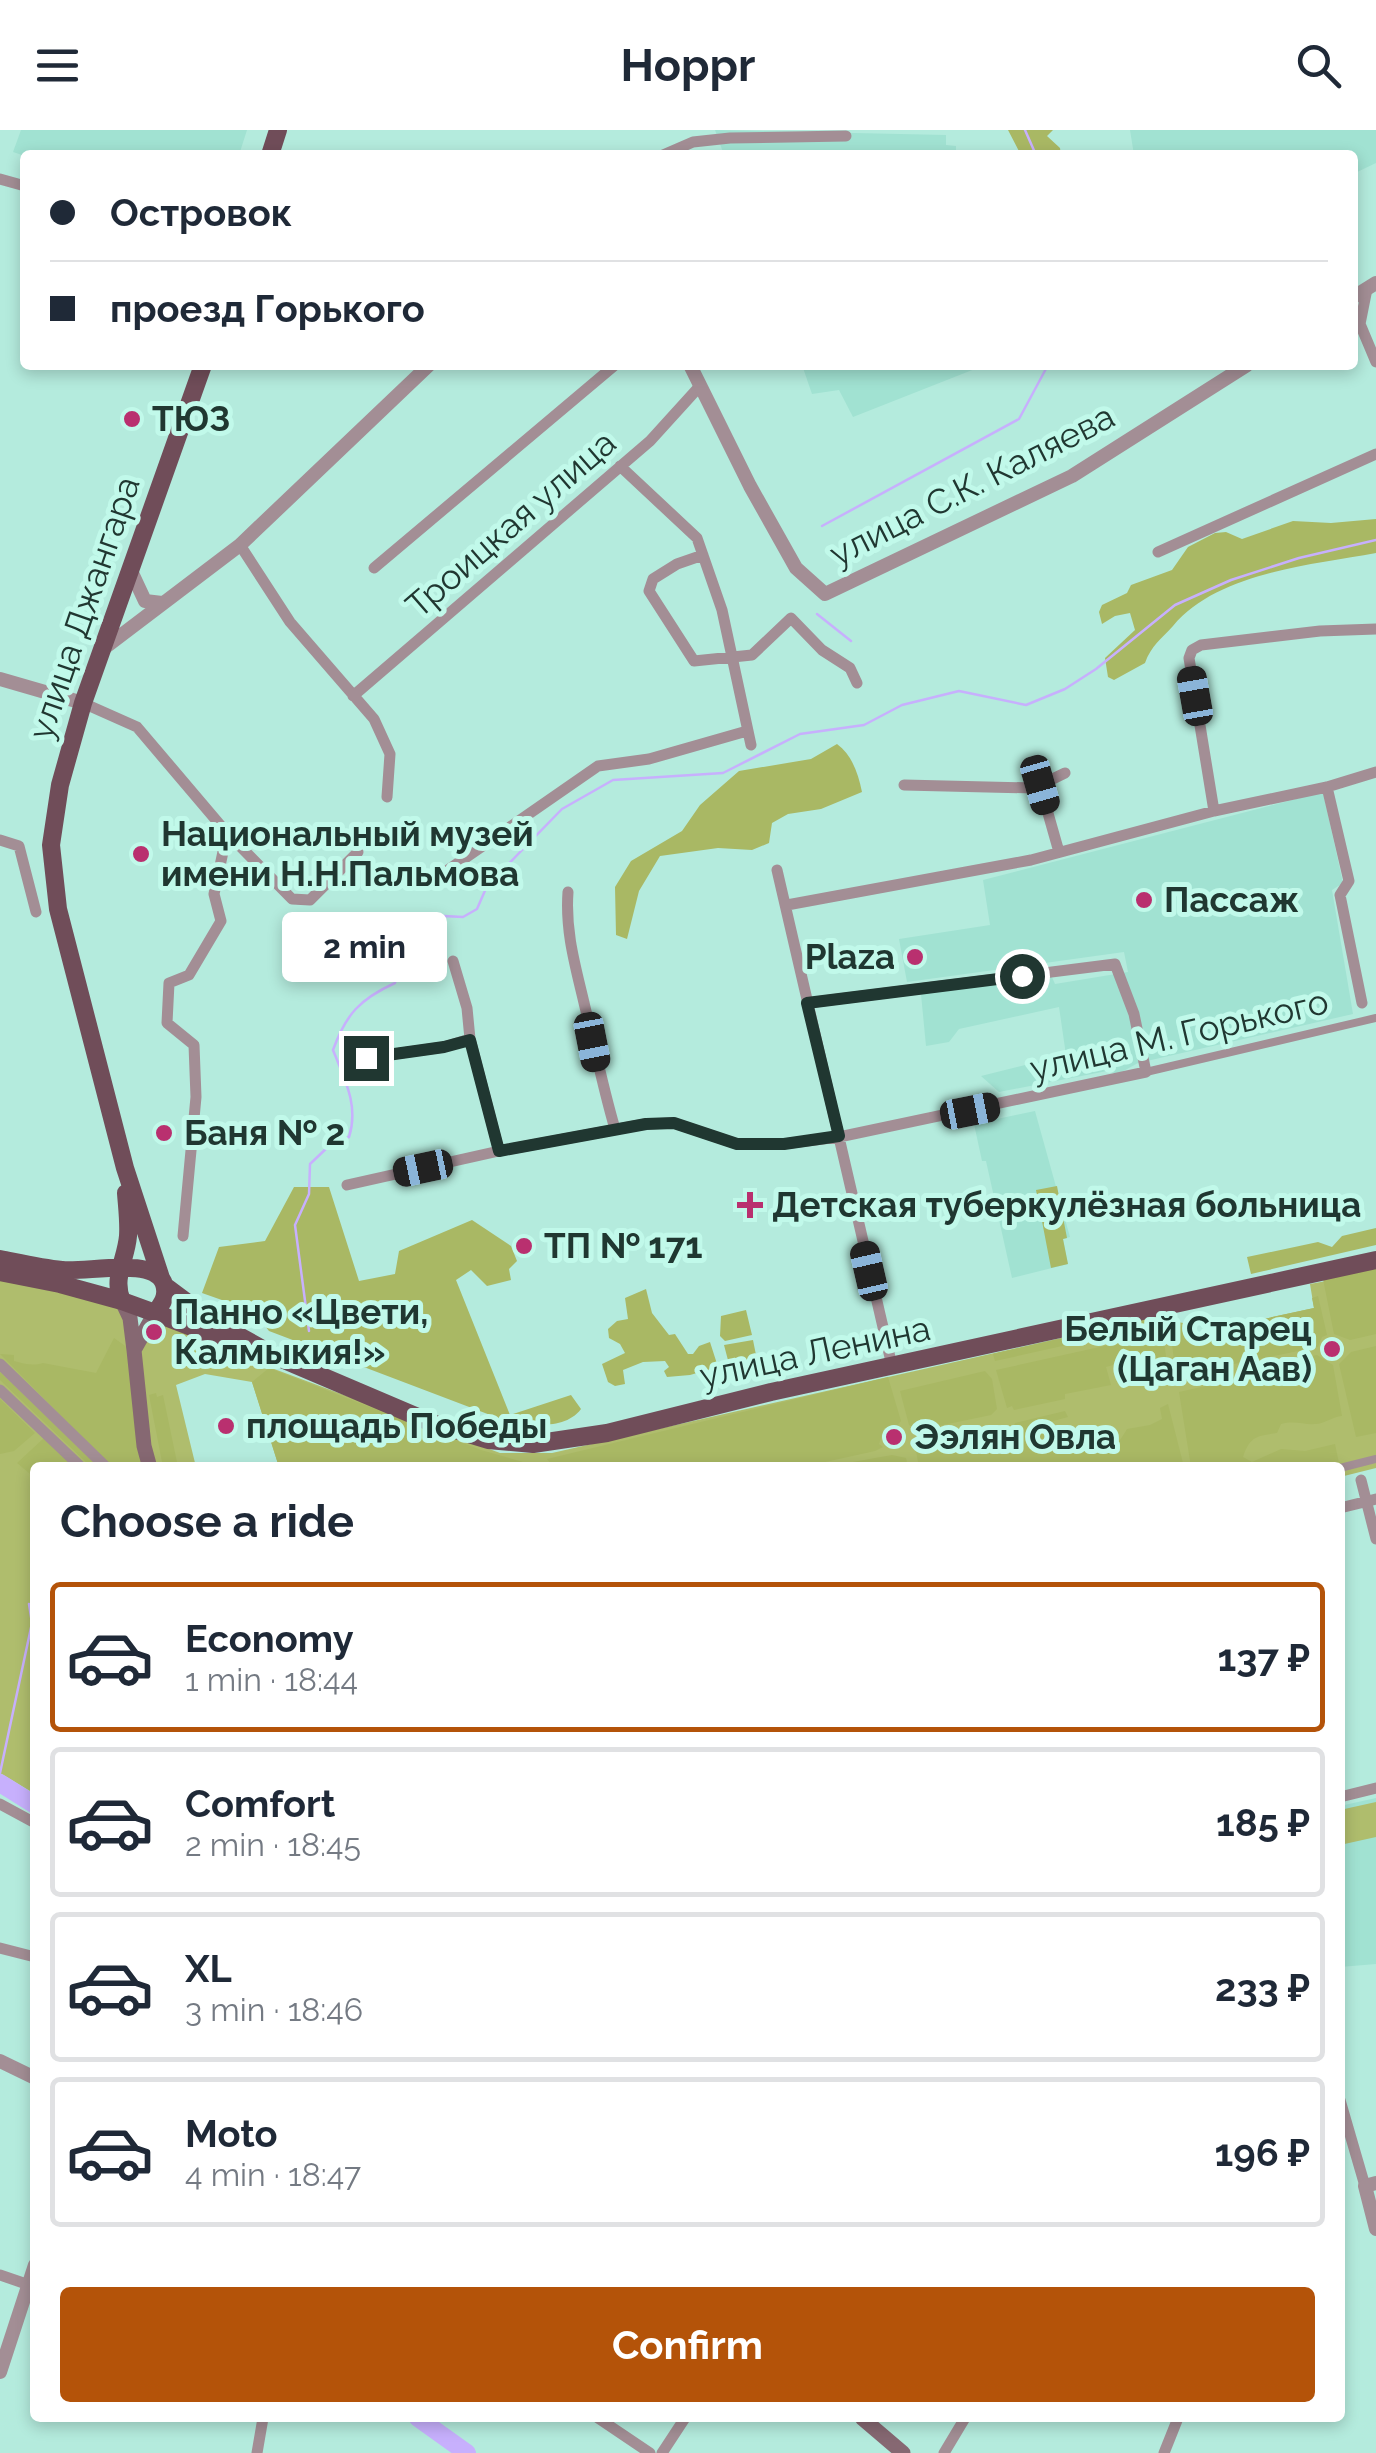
<!DOCTYPE html>
<html lang="en">
<head>
<meta charset="utf-8">
<style>
  :root { --surface:#fff; --page:#f2f2f3; --text:#1f2937; --muted:#747a83; --line:#e0e1e3; --accent:#b45309 }
  body { margin:0; font-family:Raleway,sans-serif; background:var(--page); color:var(--text); height:100vh; display:flex; flex-direction:column; font-size:38px; white-space:nowrap }
  * { box-sizing:border-box; margin:0 }
  p { font-size:32px; color:var(--muted) }
  .icon { flex:none; width:55px; height:55px; fill:none; stroke:currentColor; stroke-width:2; stroke-linecap:round; stroke-linejoin:round }
  .map { position:relative; flex:1; overflow:hidden }
  .drawer { position:absolute; left:30px; top:1332px; width:1315px; height:960px; display:flex; flex-direction:column; background:var(--surface); border-radius:10px; box-shadow:0 5px 15px #0003 }
  .drawer>* { flex:none }
  .banner { position:absolute; left:20px; top:20px; width:1338px; height:220px; border-radius:10px; box-shadow:0 5px 15px #0003; display:grid; align-content:center; height:220px; padding:0 30px; background:var(--surface) }
  .end { position:absolute; width:45px; height:45px; margin:-22px; border:12px solid #203731; background:#fff; box-shadow:0 0 0 5px #fff }
  .from { border-radius:50% }
  .bubble { position:absolute; height:70px; border-radius:10px; background:var(--surface); box-shadow:0 5px 15px #0003; font-size:32px; font-weight:700; line-height:70px; text-align:center }
  .car { position:absolute; width:30px; height:60px; margin:-30px -15px; border-radius:12px; box-shadow:0 0 8px 2px #0007; background:linear-gradient(#222 24%,#8ab4d8 0 40%,#222 0 76%,#8ab4d8 0 86%,#222 0) }
  .banner b { display:flex; align-items:center; gap:35px; height:95px; font-size:38px }
  .banner b+b { border-top:2px solid var(--line) }
  .banner i { width:25px; height:25px; background:var(--text) }
  ul { padding:0; list-style:none }
  li { display:flex; align-items:center; gap:30px; height:150px; margin:0 20px 15px; padding:0 10px; border:5px solid var(--line); border-radius:10px }
  li div { flex:1 }
  li b { display:block; font-size:38px }
  li em { font-style:normal; font-weight:700 }
  li.on { border-color:var(--accent) }
  li>.icon { width:90px; height:90px; stroke-width:1.5 }
  h2 { padding:0 30px; font-size:45px; line-height:120px }
  .cta { display:flex; gap:20px; margin-top:auto; padding:20px 30px }
  .cta a { flex:1; height:115px; border-radius:10px; background:var(--accent); color:#fff; font-size:40px; font-weight:700; line-height:115px; text-align:center }
  header { display:flex; justify-content:space-between; align-items:center; height:130px; padding:0 30px; background:var(--surface); font-size:45px; font-weight:700 }
  .map>svg:first-child { display:block }
  .built { fill:#a1e2d2 }
  .green { fill:#afbd6d }
  .forest { fill:#a9b864 }
  .lines { fill:none; stroke-linecap:round; stroke-linejoin:round }
  .stream { stroke:#c7b0fd; stroke-width:2.5 }
  .river { stroke:#c7b0fd; stroke-width:18 }
  .pedestrian { stroke:#a38e95; stroke-width:8 }
  .minor { stroke:#a38e95; stroke-width:11 }
  .tertiary { stroke:#a38e95; stroke-width:14 }
  .secondary { stroke:#866872; stroke-width:15 }
  .primary { stroke:#704d59; stroke-width:18 }
  .route { stroke:#203731; stroke-width:12 }
  .poi-dot { fill:#b9306f; stroke:#c1f9ea; stroke-width:4 }
  .labels { text-anchor:middle; stroke-width:10; stroke-linejoin:round; paint-order:stroke }
  .poi-label { font-size:35px; font-weight:bold; fill:#203731; stroke:#c1f9ea; text-anchor:start }
  .street-label { font-size:35px; fill:#203731; stroke:#c1f9ea }
</style>
</head>
<body>
<header><svg class="icon" aria-label="menu" viewBox="0 0 24 24"><path d="M4 6h16M4 12h16M4 18h16"/></svg>Hoppr<svg class="icon" aria-label="search" viewBox="0 0 24 24"><circle cx="10" cy="10" r="6"/><path d="M15 15l6 6"/></svg></header>
<div class="map">
<svg width="1376" height="2323" viewBox="0 0 1376 2323">
  <rect width="100%" height="100%" fill="#b4ebdd"/>
  <path class="built" d="M21,0H247L239,25L25,26L13,22Z
    M715,0L946,5V15L956,16V25H724Z
    M1130,0H1376V33L1353,44L1352,25H1134Z
    M802,235H985L853,287L839,260L812,264Z
    M1323,662L1343,753L1332,760L1353,884L1138,933L1118,944L1107,941L999,962L981,946L1066,925L1059,877L959,899L949,912L926,916L921,864L1051,845L1055,854L1128,842L1124,822L907,852L899,809L990,795L983,750Z
    M1035,981L1070,1107L1063,1109L1068,1134L1012,1148L986,1031H982L974,994Z
    M1376,1668V1834L1340,1837V1676Z"/>
  <path class="green" d="M1376,1142V1338L1340,1347V1338L279,1337L252,1252L205,1244L176,1255L196,1337L35,1338V1664L0,1643V1146L119,1175L139,1219L148,1201L169,1194L204,1213L500,1323H552L1154,1187L1188,1194L1190,1205L1314,1178L1310,1154Z
    M1376,1672V1707L1340,1715V1680Z"/>
  <path class="forest" d="M1008,0H1053L1047,6L1060,18L1061,25H1021Z
    M1376,389V423C1310,435 1217,443 1173,496C1161,509 1151,516 1145,533L1114,550L1108,547L1105,528L1135,500L1130,483L1115,486L1102,494L1099,482L1102,475L1127,463L1131,455L1172,440L1188,417L1215,403L1226,402L1242,409L1293,391L1331,393Z
    M837,614C852,625 858,643 862,662L821,679L788,684L772,693L769,713L752,720L718,718L660,726L639,761L627,809L616,805L615,757L631,731L682,701L700,675L739,641L811,629Z
    M1057,1056L1067,1108L1063,1109L1068,1134L1051,1138L1036,1060Z
    M294,1057H329L359,1151L395,1144L399,1121L472,1090L511,1116L517,1131L509,1139L511,1150L487,1156L471,1140L456,1150L510,1285L571,1265L581,1279C566,1299 536,1295 514,1294L269,1201L253,1181L202,1163L219,1117L265,1111Z
    M1376,1098V1115L1251,1144L1247,1127L1318,1112L1332,1117L1342,1106Z
    M1376,1137V1204L1350,1210L1334,1204L1323,1149Z
    M646,1159L652,1183L669,1205L675,1204L688,1224H693L699,1216L710,1212L718,1237L690,1245L667,1247L664,1241L669,1237L665,1231L643,1232L623,1240L625,1254L615,1256L608,1252L602,1234L625,1223L620,1214L609,1208L608,1199L617,1191L628,1189L625,1168Z
    M1318,1166L1327,1205L1322,1207L1318,1217L1229,1235L1227,1230L1175,1237L1170,1200L1188,1194L1190,1205L1314,1178L1312,1168Z
    M746,1180L752,1205L725,1211L720,1206L721,1186Z
    M1154,1187L1158,1188L1157,1195L995,1231L993,1224Z
    M1163,1203L1168,1242L1145,1246L1142,1230L1117,1229L1113,1235L1106,1237L1111,1255L1065,1264V1269L1014,1280L1012,1276L1007,1278L996,1240Z
    M114,1208L128,1218L145,1337H112L0,1224L14,1225V1231C24,1234 33,1236 43,1233L96,1243Z
    M753,1210L757,1230L729,1234L724,1215Z
    M1376,1216V1303L1356,1307L1339,1234L1351,1222Z
    M1317,1225L1333,1235L1342,1286C1332,1287 1326,1293 1316,1294C1303,1295 1295,1290 1281,1294L1277,1303C1257,1306 1250,1306 1243,1327L1252,1332L1281,1319L1305,1321L1335,1314L1340,1338L1191,1337L1179,1262L1228,1251L1240,1242Z
    M269,1238L481,1320L537,1336L279,1337L252,1252Z
    M985,1241L992,1249L997,1279L991,1285L919,1300L909,1295L900,1261Z
    M0,1242L99,1337H91L0,1250Z
    M888,1247L901,1291L896,1297L884,1298L879,1314L883,1317L875,1321L798,1338H554L547,1329Z
    M156,1263L157,1267L163,1265L178,1337H163L149,1265Z
    M0,1269L35,1303L14,1321L0,1324Z
    M1168,1274L1184,1337H919L915,1316L988,1298L1007,1303L1012,1301L1015,1293L1065,1281L1068,1287L1046,1293L1048,1298C1081,1299 1100,1348 1127,1299L1150,1295L1162,1289L1160,1278Z
    M45,1307L77,1337L35,1338V1348L17,1333Z
    M892,1325L906,1328L908,1337H825Z"/>
  <g class="lines">
    <path class="stream" d="M1025,0L1036,25
      M822,396L1019,289L1048,235
      M817,484L851,511
      M309,1201L295,1095L309,1064L310,1034L330,1015L349,1007C359,976 345,950 333,920C346,884 360,869 395,853L404,808L423,790L444,786L463,787L477,779L487,756L562,679L613,650L723,643L800,604L864,595L902,575L959,561L1026,575L1065,559L1096,539L1175,475L1231,450L1299,428L1376,410
      M0,1643L32,1493L29,1474"/>
    <path class="river" d="M0,1653L35,1675
      M418,2288L467,2323"/>
    <path class="pedestrian" d="M1146,942L1376,888
      M1340,1338L1376,1329"/>
    <path class="minor" d="M663,25L693,12L730,8L846,6
      M0,49L25,56
      M1367,159L1360,194L1376,232
      M620,336L697,408L722,480L751,615
      M240,415L290,492L374,589L390,624L387,667
      M1158,422L1376,324
      M703,425L677,434L653,449L649,461L694,531L752,525L791,488L822,520L850,538L857,553
      M374,438L615,235
      M353,566L650,311L699,257
      M83,573L137,597L227,703L292,769L310,770L358,722
      M904,655L1034,658L1065,643
      M1040,655L1059,722
      M1327,657L1349,751L1340,765L1362,873
      M1214,681L1189,528L1192,520L1201,515L1320,501L1376,499
      M0,710L19,716L36,782
      M777,740L892,1236
      M432,751L598,636L649,629L747,601
      M568,762C565,803 576,838 585,877C595,918 603,958 615,999
      M787,775L1031,730L1214,681L1327,657L1376,642
      M453,831L467,878L470,909L499,1021
      M366,928L444,917L470,909
      M347,1055L499,1021L645,994L674,993L737,1014H783L839,1007L1146,942L1134,884L1115,834L807,873
      M183,1106L196,967L194,915L167,893L169,853L189,845L221,791L214,764L227,703
      M0,1234L107,1338
      M0,1260L82,1338
      M1361,1350L1376,1409
      M1340,1378L1376,1369
      M1340,1667L1376,1658
      M0,1674L35,1693
      M0,1818L35,1827
      M1340,1970L1365,2056
      M0,2145L35,2157
      M598,2288L650,2323
      M257,2323L263,2288
      M662,2323L685,2288
      M944,2323L965,2288
      M1164,2323L1178,2288"/>
    <path class="tertiary" d="M1352,168L1376,153
      M690,235L750,356L796,438L825,464L1072,346L1247,235
      M131,441L145,471L162,473
      M103,519L240,415L429,235
      M0,549L83,573
      M0,1931L35,1948
      M1376,2053L1365,2056L1376,2099
      M0,2242L35,2135"/>
    <path class="secondary" d="M122,1171L130,1188L134,1220L155,1183
      M134,1220L144,1316L150,1338
      M862,2288L903,2323"/>
    <path class="primary" d="M270,25L278,0
      M0,1129C20,1133 41,1138 62,1140C86,1143 155,1126 164,1154C168,1166 162,1174 155,1183L122,1171C112,1148 126,1130 128,1106C129,1092 127,1077 126,1063
      M0,1142L60,1154L122,1171
      M161,1148L125,1038L58,779L51,715L60,655L83,573L203,235
      M165,1156L212,1191L277,1227L432,1293L488,1310L533,1314L607,1303L771,1262L1376,1130
      M155,1183L239,1215"/>
  </g>
  <g class="lines">
    <path class="route" d="M366,928L444,917L470,910L499,1021L646,994L674,993L737,1014H784L839,1006L807,873L1022,846"/>
  </g>
  <g class="poi-dot">
    <circle cx="132" cy="289" r="10"/>
    <circle cx="141" cy="724" r="10"/>
    <circle cx="1144" cy="770" r="10"/>
    <circle cx="915" cy="827" r="10"/>
    <circle cx="164" cy="1003" r="10"/>
    <path d="M745 1060h10v10h10v10h-10v10h-10v-10h-10v-10h10z"/>
    <circle cx="524" cy="1116" r="10"/>
    <circle cx="154" cy="1202" r="10"/>
    <circle cx="1332" cy="1219" r="10"/>
    <circle cx="226" cy="1296" r="10"/>
    <circle cx="894" cy="1307" r="10"/>
  </g>
  <g class="labels">
    <g class="poi-label">
      <text x="152" y="301">ТЮЗ</text>
      <text x="161" y="716">Национальный музей<tspan x="161" dy="40">имени Н.Н.Пальмова</tspan></text>
      <text x="1164" y="782">Пассаж</text>
      <text x="895" y="839" text-anchor="end">Plaza</text>
      <text x="184" y="1015">Баня № 2</text>
      <text x="772" y="1087">Детская туберкулёзная больница</text>
      <text x="544" y="1128">ТП № 171</text>
      <text x="174" y="1194">Панно «Цвети,<tspan x="174" dy="40">Калмыкия!»</tspan></text>
      <text x="1312" y="1211" text-anchor="end">Белый Старец<tspan x="1312" dy="40">(Цаган Аав)</tspan></text>
      <text x="246" y="1308">площадь Победы</text>
      <text x="914" y="1319">Ээлян Овла</text>
    </g>
    <g class="street-label">
      <text transform="translate(972 355) rotate(-27)" y="12">улица С.К. Каляева</text>
      <text transform="translate(511 394) rotate(-41)" y="12">Троицкая улица</text>
      <text transform="translate(84 478) rotate(-71)" y="12">улица Джангара</text>
      <text transform="translate(1179 905) rotate(-13)" y="12">улица М. Горького</text>
      <text transform="translate(815 1222) rotate(-12)" y="12">улица Ленина</text>
    </g>
  </g>
</svg>
<i class="end from" style="left:1022px;top:846px"></i>
<i class="end" style="left:366px;top:928px"></i>
<div class="bubble" style="left:282px;top:782px;width:165px">2 min</div>
<i class="car" style="left:1195px;top:566px;rotate:350deg"></i>
<i class="car" style="left:1040px;top:655px;rotate:164deg"></i>
<i class="car" style="left:592px;top:912px;rotate:169deg"></i>
<i class="car" style="left:970px;top:981px;rotate:79deg"></i>
<i class="car" style="left:423px;top:1038px;rotate:258deg"></i>
<i class="car" style="left:869px;top:1141px;rotate:347deg"></i>
<div class="banner">
<b><i class="from"></i>Островок</b>
<b><i></i>проезд Горького</b>
</div>
<section class="drawer">
<h2>Choose a ride</h2>
<ul>
<li class="on"><svg class="icon" aria-label="car" viewBox="0 0 24 24"><path d="M5 17H2v-5l4-1 3-4h7l3 4 3 1v5h-3M9 17h6M6 11h13"/><circle cx="7" cy="17" r="2"/><circle cx="17" cy="17" r="2"/></svg><div><b>Economy</b><p>1 min · 18:44</p></div><em>137 ₽</em></li>
<li><svg class="icon" aria-label="car" viewBox="0 0 24 24"><path d="M5 17H2v-5l4-1 3-4h7l3 4 3 1v5h-3M9 17h6M6 11h13"/><circle cx="7" cy="17" r="2"/><circle cx="17" cy="17" r="2"/></svg><div><b>Comfort</b><p>2 min · 18:45</p></div><em>185 ₽</em></li>
<li><svg class="icon" aria-label="car" viewBox="0 0 24 24"><path d="M5 17H2v-5l4-1 3-4h7l3 4 3 1v5h-3M9 17h6M6 11h13"/><circle cx="7" cy="17" r="2"/><circle cx="17" cy="17" r="2"/></svg><div><b>XL</b><p>3 min · 18:46</p></div><em>233 ₽</em></li>
<li><svg class="icon" aria-label="car" viewBox="0 0 24 24"><path d="M5 17H2v-5l4-1 3-4h7l3 4 3 1v5h-3M9 17h6M6 11h13"/><circle cx="7" cy="17" r="2"/><circle cx="17" cy="17" r="2"/></svg><div><b>Moto</b><p>4 min · 18:47</p></div><em>196 ₽</em></li>
</ul>
<div class="cta"><a>Confirm</a></div>
</section>
</div>
</body>
</html>
